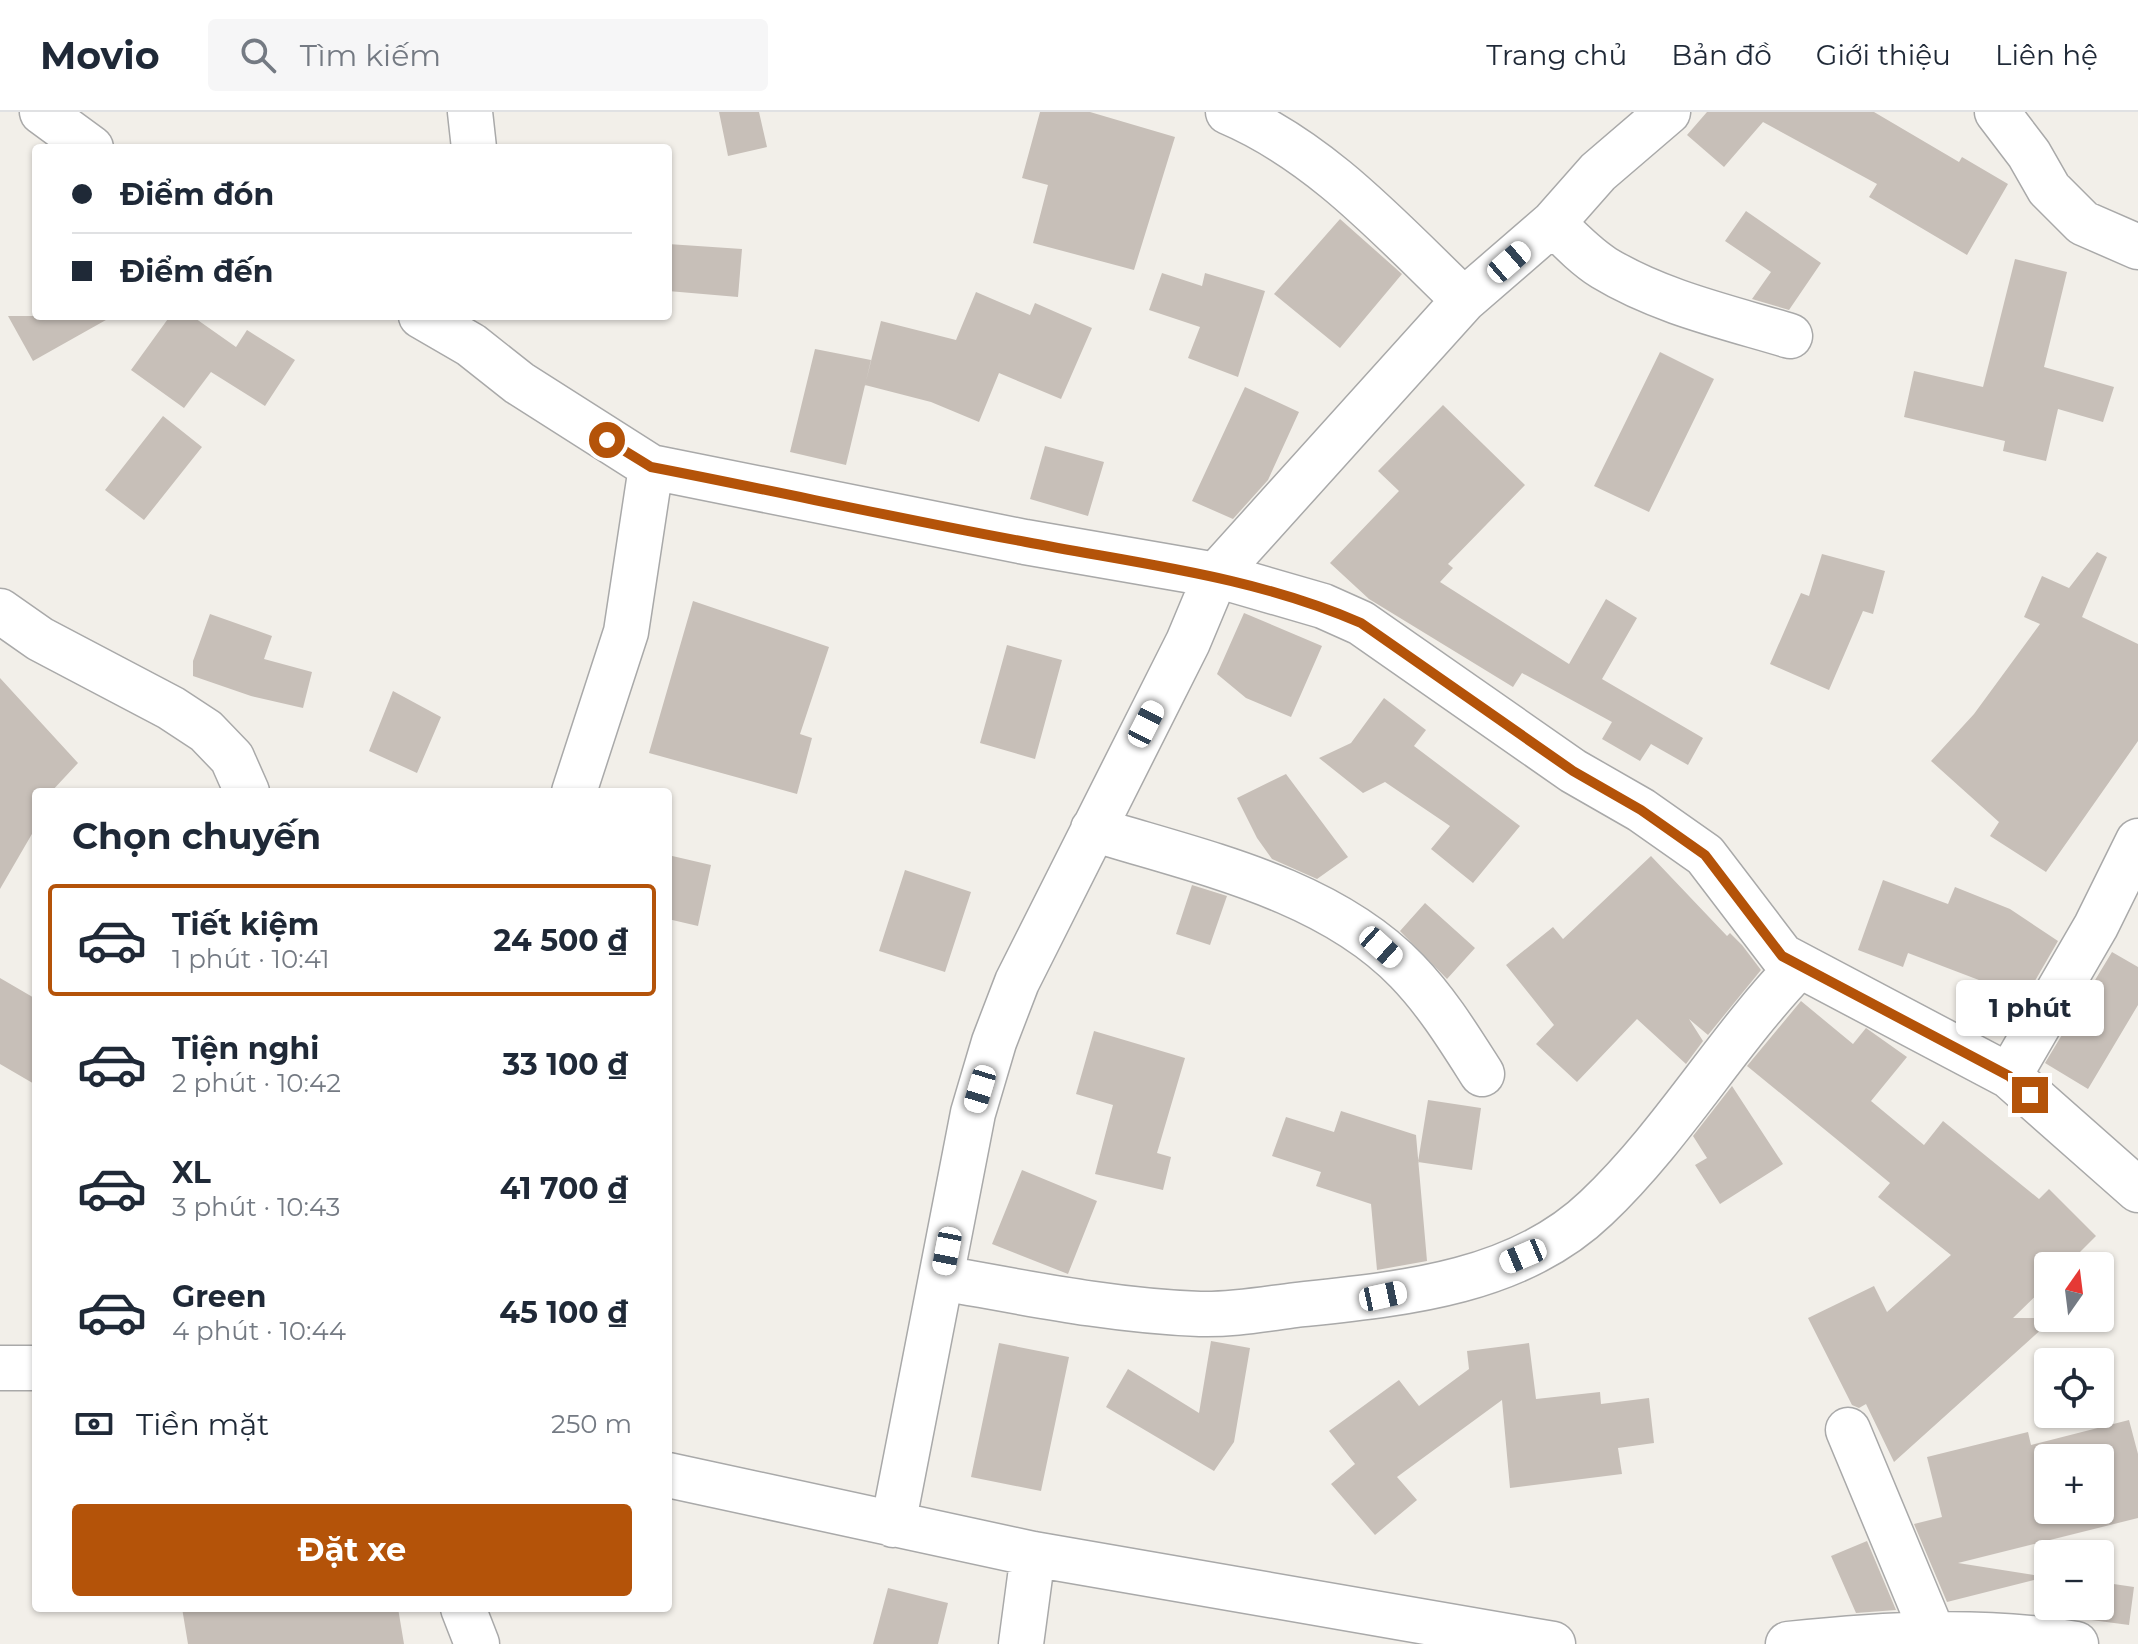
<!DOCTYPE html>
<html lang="vi">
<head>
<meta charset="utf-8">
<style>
  :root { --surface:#fff; --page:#f6f6f7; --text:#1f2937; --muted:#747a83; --line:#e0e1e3; --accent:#b45309 }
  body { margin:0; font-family:Montserrat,sans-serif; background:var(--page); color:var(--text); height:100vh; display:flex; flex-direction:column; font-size:30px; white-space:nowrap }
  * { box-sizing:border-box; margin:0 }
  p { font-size:26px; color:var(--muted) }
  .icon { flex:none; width:44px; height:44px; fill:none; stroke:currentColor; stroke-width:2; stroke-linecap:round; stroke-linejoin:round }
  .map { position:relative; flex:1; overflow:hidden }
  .side { position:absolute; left:32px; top:676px; width:640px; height:824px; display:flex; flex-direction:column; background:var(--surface); border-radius:8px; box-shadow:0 2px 6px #0004 }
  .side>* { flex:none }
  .guide { position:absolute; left:32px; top:32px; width:640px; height:176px; border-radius:8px; box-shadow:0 2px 6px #0004; display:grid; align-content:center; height:176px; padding:0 40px; background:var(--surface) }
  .needle { width:52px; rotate:14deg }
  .fabs { position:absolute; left:2034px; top:1140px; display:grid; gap:16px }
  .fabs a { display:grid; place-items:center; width:80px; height:80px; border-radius:8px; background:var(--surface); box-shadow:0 2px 6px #0004; font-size:40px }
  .end { position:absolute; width:36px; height:36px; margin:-18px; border:10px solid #b45309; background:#fff; box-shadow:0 0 0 4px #fff }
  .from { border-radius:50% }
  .bubble { position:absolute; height:56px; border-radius:8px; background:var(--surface); box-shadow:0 2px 6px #0004; font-size:26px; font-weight:700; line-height:56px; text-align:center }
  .car { position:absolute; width:24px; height:48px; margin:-24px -12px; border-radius:10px; box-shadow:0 0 6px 2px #0007; background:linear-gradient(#fff 24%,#345 0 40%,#fff 0 76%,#345 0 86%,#fff 0) }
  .guide b { display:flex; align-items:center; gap:28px; height:76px; font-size:30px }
  .guide b+b { border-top:2px solid var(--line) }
  .guide i { width:20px; height:20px; background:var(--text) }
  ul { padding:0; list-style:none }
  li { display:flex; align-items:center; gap:24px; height:112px; margin:0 16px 12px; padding:0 24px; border:4px solid transparent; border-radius:8px }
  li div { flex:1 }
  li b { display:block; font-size:30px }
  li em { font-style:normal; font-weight:700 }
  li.active { border-color:var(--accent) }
  li>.icon { width:72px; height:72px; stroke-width:1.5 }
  h2 { padding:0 40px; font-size:36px; line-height:96px }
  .pay { display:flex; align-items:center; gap:20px; height:88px; padding:0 40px; font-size:30px }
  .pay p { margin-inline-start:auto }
  .primary-button { display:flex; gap:16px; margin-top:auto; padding:16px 40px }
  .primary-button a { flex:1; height:92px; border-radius:8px; background:var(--accent); color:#fff; font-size:32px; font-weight:700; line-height:92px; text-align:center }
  header { display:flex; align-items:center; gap:48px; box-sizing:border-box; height:112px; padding:0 40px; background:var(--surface); border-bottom:2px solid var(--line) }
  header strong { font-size:38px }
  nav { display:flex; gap:44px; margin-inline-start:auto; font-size:28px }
  .search { width:560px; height:72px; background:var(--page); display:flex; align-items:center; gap:20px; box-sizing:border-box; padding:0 28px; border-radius:8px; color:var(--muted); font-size:30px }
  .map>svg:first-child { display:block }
  .building { fill:#c7bfb8; fill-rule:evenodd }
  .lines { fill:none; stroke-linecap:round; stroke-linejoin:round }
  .minor-casing { stroke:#a9a9a9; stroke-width:47 }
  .minor { stroke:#fff; stroke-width:44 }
  .route { stroke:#b45309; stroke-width:10 }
</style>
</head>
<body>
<header>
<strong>Movio</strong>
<div class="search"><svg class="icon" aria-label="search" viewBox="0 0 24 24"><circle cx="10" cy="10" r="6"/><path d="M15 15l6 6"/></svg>Tìm kiếm</div>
<nav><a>Trang chủ</a><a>Bản đồ</a><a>Giới thiệu</a><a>Liên hệ</a></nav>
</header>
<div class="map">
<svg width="2138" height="1532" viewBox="0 0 2138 1532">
  <rect width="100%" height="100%" fill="#f2efe9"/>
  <path class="building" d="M719,0H759L767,35L728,44Z
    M1040,0H1090L1175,25L1134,158L1033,131L1048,73L1022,66Z
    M1707,0H1874L1959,50L1962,45L2008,72L1967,143L1869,85L1877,72L1763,10L1724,55L1687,23Z
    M1746,99L1821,151L1789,198L1752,187L1771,160L1725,129Z
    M1340,107L1402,162L1340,236L1274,182Z
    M668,132L742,137L738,185L668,179Z
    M2015,147L2067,160L2044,255L2114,275L2103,310L2058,297L2046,349L2003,339L2005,329L1904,305L1914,259L1983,275Z
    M1162,161L1202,174L1205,161L1265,179L1238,265L1188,246L1200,215L1149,198Z
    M976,180L1030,203L1035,191L1092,216L1061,287L999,261L979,310L931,290L865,273L881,209L956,228Z
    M8,204H113L33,249Z
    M170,204H192L236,235L247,218L295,248L265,294L211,260L184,296L131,258Z
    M815,237L871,248L846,353L790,340Z
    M1660,240L1714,267L1649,400L1594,374Z
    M1245,275L1299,300L1268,368L1233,407L1192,389Z
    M1443,293L1525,373L1448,452L1453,456L1440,470L1569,552L1606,487L1637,506L1602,567L1703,626L1688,653L1651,632L1640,649L1602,627L1612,610L1522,561L1513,575L1369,487L1330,451L1399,379L1378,359Z
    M163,304L202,335L144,408L105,378Z
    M1045,334L1104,350L1088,404L1030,387Z
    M2097,440L2107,445L2082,505L2138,532V629L2046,760L1990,724L1999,710L1931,649L1974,602L2040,512L2024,505L2042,464L2069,476Z
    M1822,442L1885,459L1873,502L1863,499L1829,578L1770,552L1801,481L1809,484Z
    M693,489L829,535L800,622L812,626L797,682L649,641Z
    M1244,501L1322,534L1291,605L1246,586L1217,562Z
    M210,502L272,524L264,547L312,560L303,596L251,584L193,564V549Z
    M1007,533L1062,548L1035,647L980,631Z
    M0,566L78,651L51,680H36V715L0,777Z
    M393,579L441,605L417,661L369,639Z
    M1384,586L1426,618L1414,634L1520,714L1473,771L1431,737L1450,714L1385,670L1363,681L1319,646L1351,631Z
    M1286,662L1348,745L1317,767L1272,747L1257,726L1237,686Z
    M668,743L711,753L698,814L668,807Z
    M1651,744L1727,824L1730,821L1742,833L1761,858L1708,923L1689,907L1703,929L1686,952L1637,907L1577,970L1536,932L1554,913L1506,853L1553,815L1563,827Z
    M905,758L971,780L945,860L879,839Z
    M1883,768L1948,792L1955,775L2010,797L2058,829L2003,924L1968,914L1992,873L1908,841L1903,855L1858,838Z
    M1192,773L1227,784L1210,833L1176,822Z
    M1425,791L1475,836L1447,867L1400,819Z
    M2112,840L2138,855V893L2088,977L2045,951Z
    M0,866L36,887V973L0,952Z
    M1801,889L1853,932L1866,916L1907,945L1871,989L1924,1033L1943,1009L2039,1087L2049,1077L2096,1124L2066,1154H2048V1172L2013,1206H2054L1894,1350L1866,1292L1859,1296L1852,1293L1808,1206L1874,1174L1887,1200L1951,1143L1878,1085L1890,1071L1747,954Z
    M1094,919L1185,946L1157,1041L1171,1045L1163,1078L1095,1062L1113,993L1076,982Z
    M1732,974L1783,1052L1720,1092L1695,1053L1707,1046L1693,1024Z
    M1428,988L1481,996L1472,1058L1418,1050Z
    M1341,999L1416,1023L1427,1149L1377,1158L1371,1092L1316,1074L1321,1060L1272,1044L1286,1005L1334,1020Z
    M1022,1058L1097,1089L1068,1162L992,1132Z
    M1211,1229L1250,1236L1234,1330L1214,1359L1106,1295L1128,1257L1199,1301Z
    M999,1231L1069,1245L1041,1379L971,1365Z
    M1529,1231L1536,1287L1600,1280L1601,1292L1649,1286L1654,1331L1618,1336L1622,1362L1510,1376L1502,1288L1397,1365L1417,1388L1375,1423L1331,1372L1355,1352L1329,1319L1399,1268L1419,1294L1469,1257L1467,1239Z
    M2129,1308L2138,1342V1406L1958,1451L2046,1465L1947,1490L1914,1412L1942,1405L1927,1345L2028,1320L2031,1333ZM2048,1346H2100V1398H2048Z
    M1867,1429L1896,1498L1856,1501L1831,1444Z
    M2100,1470L2134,1475L2129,1513L2046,1502L2048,1488V1494H2100Z
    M888,1476L948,1491L938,1532H873Z
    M182,1496H398L404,1532H188Z"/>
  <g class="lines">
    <g class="minor-casing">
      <path id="minor" d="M42,0L91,36
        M470,0L474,36
        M1228,0C1322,40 1392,119 1464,188
        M1997,0L2029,42L2049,77L2083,111L2138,135
        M1553,111C1569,127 1585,144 1604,156C1660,190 1727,205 1790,224
        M421,204L471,233L519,271L651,355
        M0,499L40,527L171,596L206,619L232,646L247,680
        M574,680L626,520L651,355L1025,430L1216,463L1323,494L1361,511L1573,659L1641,698L1705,743L1782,844L2009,964L2138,1078
        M1093,717C1199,750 1327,776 1407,859C1437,890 1459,926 1482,962
        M2009,964L2096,814L2138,729
        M942,1166C1027,1181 1113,1199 1200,1202C1232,1203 1264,1197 1296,1193C1400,1182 1517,1172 1596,1096C1672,1024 1726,930 1798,855
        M0,1256H36
        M1848,1318L1933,1522
        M668,1363L1033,1442L1553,1532
        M893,1413L973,1001L994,930L1017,870L1188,530L1216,463L1464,188L1553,111L1598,60L1668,0
        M463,1496L477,1532
        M1021,1532L1033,1442
        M1788,1532C1884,1522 1981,1516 2076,1532"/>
    </g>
    <use href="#minor" class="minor"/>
  </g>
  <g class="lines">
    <path class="route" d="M607,328L651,355C776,379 900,407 1026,430C1140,452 1253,464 1361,511L1573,659L1641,698L1705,743L1782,844L2009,964L2030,983"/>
  </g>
</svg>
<div class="fabs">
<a><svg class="needle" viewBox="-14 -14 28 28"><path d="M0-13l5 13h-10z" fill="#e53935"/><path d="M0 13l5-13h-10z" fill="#747a83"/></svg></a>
<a><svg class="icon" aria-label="locate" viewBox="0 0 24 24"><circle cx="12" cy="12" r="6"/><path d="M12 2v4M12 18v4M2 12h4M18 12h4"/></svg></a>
<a>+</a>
<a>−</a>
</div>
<i class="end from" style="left:607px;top:328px"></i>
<i class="end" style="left:2030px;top:983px"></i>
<div class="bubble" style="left:1956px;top:868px;width:148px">1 phút</div>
<i class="car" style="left:1509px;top:150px;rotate:49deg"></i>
<i class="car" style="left:1146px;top:612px;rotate:27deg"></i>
<i class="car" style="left:1381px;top:835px;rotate:132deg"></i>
<i class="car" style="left:980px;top:977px;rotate:197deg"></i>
<i class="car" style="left:947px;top:1139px;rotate:191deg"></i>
<i class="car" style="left:1523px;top:1144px;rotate:247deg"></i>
<i class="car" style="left:1383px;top:1184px;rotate:78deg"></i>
<div class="guide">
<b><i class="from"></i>Điểm đón</b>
<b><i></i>Điểm đến</b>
</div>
<section class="side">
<h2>Chọn chuyến</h2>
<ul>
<li class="active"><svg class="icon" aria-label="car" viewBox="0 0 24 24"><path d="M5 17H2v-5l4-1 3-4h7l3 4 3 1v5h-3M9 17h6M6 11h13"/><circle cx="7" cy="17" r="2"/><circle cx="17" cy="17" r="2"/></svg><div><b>Tiết kiệm</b><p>1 phút · 10:41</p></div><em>24 500 ₫</em></li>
<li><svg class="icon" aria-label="car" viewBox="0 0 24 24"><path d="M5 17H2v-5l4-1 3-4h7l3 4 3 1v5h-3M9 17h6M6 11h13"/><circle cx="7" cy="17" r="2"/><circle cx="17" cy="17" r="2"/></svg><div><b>Tiện nghi</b><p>2 phút · 10:42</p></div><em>33 100 ₫</em></li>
<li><svg class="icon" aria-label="car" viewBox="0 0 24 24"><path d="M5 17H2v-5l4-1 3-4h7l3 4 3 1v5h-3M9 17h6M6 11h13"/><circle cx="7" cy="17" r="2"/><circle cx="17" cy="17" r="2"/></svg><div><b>XL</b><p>3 phút · 10:43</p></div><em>41 700 ₫</em></li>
<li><svg class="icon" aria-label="car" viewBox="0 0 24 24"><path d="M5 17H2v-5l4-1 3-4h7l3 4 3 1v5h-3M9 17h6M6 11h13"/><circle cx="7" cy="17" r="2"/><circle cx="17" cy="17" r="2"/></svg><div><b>Green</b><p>4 phút · 10:44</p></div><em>45 100 ₫</em></li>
</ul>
<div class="pay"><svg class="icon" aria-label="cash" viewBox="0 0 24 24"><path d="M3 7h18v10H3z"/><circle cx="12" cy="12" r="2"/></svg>Tiền mặt<p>250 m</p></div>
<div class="primary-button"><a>Đặt xe</a></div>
</section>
</div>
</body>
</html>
